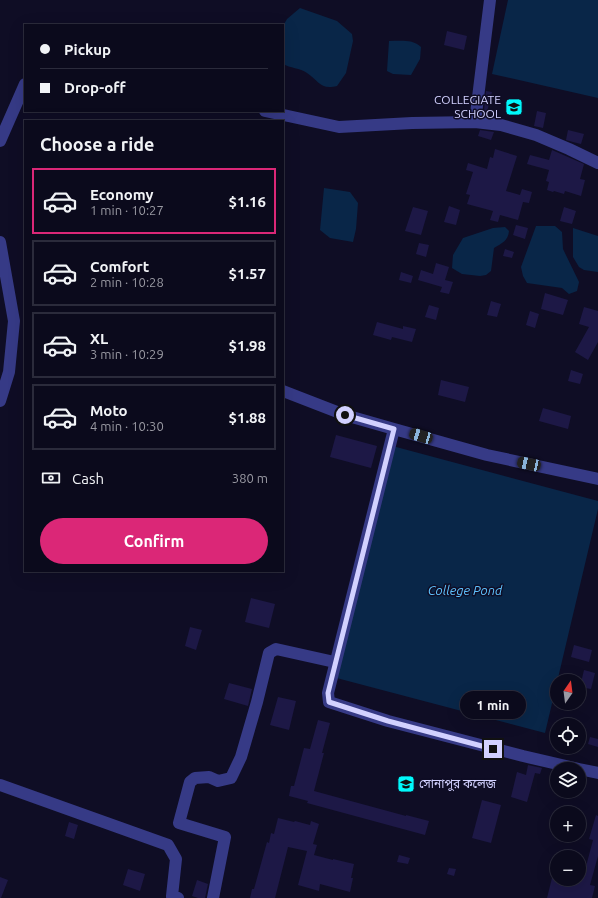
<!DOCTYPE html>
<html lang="en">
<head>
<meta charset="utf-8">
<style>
  :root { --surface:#0b0a1c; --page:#141325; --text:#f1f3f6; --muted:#9a9aa3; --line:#2b2b3b; --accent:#db2777 }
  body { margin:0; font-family:Ubuntu,"Noto Sans Bengali",sans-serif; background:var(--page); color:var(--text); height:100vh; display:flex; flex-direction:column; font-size:15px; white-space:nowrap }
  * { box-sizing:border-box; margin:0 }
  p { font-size:13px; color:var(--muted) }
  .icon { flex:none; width:22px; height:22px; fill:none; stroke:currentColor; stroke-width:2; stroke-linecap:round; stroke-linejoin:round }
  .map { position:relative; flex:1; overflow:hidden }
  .sheet { position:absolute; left:24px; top:120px; width:260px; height:452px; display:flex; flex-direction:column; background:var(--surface); border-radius:0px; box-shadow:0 4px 16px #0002,0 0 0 1px var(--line) }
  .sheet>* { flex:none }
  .guide { position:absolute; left:24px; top:24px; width:260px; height:88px; border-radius:0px; box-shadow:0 4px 16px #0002,0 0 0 1px var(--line); display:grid; align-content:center; height:88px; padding:0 16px; background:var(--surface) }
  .needle { width:26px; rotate:14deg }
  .tools { position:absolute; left:550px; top:674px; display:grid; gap:8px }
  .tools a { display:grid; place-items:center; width:36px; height:36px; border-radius:50%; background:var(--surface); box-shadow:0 4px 16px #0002,0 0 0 1px var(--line); font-size:20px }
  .end { position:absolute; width:18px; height:18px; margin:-9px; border:5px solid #d2d1ff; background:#111; box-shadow:0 0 0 2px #111 }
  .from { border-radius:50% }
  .bubble { position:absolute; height:28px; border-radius:14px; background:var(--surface); box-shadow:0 4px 16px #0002,0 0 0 1px var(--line); font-size:13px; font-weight:700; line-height:28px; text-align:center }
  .car { position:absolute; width:12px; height:24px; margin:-12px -6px; border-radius:5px; box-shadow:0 0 3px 1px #0007; background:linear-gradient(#222 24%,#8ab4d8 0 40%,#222 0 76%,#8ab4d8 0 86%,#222 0) }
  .guide b { display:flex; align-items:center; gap:14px; height:38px; font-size:15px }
  .guide b+b { border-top:1px solid var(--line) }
  .guide i { width:10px; height:10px; background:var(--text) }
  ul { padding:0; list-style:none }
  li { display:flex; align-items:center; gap:12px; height:66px; margin:0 8px 6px; padding:0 8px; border:2px solid var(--line); border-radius:0px }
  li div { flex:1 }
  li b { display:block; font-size:15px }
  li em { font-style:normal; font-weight:700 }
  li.on { border-color:var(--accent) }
  li>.icon { width:36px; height:36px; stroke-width:1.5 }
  h2 { padding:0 16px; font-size:18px; line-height:48px }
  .pay { display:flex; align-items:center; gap:10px; height:44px; padding:0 16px; font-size:15px }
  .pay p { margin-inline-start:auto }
  .primary-button { display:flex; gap:8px; margin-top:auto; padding:8px 16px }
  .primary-button a { flex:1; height:46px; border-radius:24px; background:var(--accent); color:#fff; font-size:16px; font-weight:700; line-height:46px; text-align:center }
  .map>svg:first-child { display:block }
  .water { fill:#092648 }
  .building { fill:#1d1846 }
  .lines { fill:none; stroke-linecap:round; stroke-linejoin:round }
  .minor { stroke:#363a86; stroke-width:12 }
  .route { stroke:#d2d1ff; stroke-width:5 }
  .labels { text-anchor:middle; stroke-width:3; stroke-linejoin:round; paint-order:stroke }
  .poi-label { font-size:12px; fill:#d2d1ff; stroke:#0f0d25; text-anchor:end }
  .water-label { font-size:13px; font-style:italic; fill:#5fc3ff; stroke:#0f0d25 }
</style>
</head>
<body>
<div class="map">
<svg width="598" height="898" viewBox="0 0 598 898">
  <rect width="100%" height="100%" fill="#0f0d25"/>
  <path class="water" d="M508,0H598V98L492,74Z
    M300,8L337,21L352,34L353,41L346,73L337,86C320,90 319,81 307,73C300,68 290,68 283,64V26L287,19Z
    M389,41C400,41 413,39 421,47L420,59L411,75L393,74L387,71Z
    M324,188L350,192L358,203L356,229L353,242L330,238L320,230Z
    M536,226H555L562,232L563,249L579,282L577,291L569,294L562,288L527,283L523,276L521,267Z
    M505,227L509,231C508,241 502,243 494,248L491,271L486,275L480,276L462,274L452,268L453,255L463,238L493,228Z
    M573,228L598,236V272L584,270L579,267L573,257Z
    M385,444L598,501V509L545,733L329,676Z"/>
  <path class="building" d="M447,31L467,36L464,50L444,45Z
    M486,91L492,92L487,112L484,111Z
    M537,111L546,113L543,128L534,126Z
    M480,130L494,132L491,140L478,136Z
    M568,130L584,134L581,144L573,142L566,140Z
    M495,149L517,156L506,191L520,195L522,189L532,192L529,203L523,202L518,220L500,215L498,222L490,220L493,211L467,204L470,195L466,194L473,172L466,170L468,163L487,169L490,157L493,158Z
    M552,150L584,164L580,179L585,180L581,196L565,191L564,194L554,191L553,192L547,190L549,182L546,181L549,170L527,164L530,155L549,160Z
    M449,206L460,210L456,225L444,222Z
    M413,207L428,211L421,235L405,231Z
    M564,207L576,211L572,224L560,221Z
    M516,225L528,228L525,239L513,235Z
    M419,243L429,245L426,257L416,254Z
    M505,249L514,252L512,258L503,256Z
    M436,263L449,267L445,280L453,282L449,294L440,292L442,287L418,280L421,270L433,274Z
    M401,272L413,276L411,283L399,280Z
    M545,293L568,300L563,315L541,309Z
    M491,301L501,304L497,317L487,315Z
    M429,305L439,308L436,320L425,317Z
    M584,307L598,311V342L588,360L575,352L589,327L579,324Z
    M530,311L539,314L535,328L526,325Z
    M377,322L403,329V326L416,329L412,342L392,337L391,340L373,335Z
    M571,370L583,374L580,384L568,381Z
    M441,380L469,387L465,402L438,395Z
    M543,408L571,416L568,429L539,421Z
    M336,435L377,446L371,468L330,457Z
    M251,598L275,604L269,628L245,622Z
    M190,627L202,630L196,650L185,646Z
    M574,645L592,650L589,662L571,657Z
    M584,670L595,673L591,689L580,687Z
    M229,683L252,689L248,706L224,699Z
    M278,697L296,701L289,730L270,725Z
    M318,720L330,723L322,753H324L314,791L406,816V815L429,821L425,835L307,803L308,801L289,796L291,786H294L304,748L310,749Z
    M590,737L598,739V747L588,744Z
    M528,765L542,768L540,774L535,773L527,802L511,797L517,772L526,775Z
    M482,800L501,805L491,843L472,838Z
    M596,815L598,816V856L590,885L595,886L592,898H547L552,878L579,879V873L584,874L593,840L589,839Z
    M278,818L294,822L295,821L310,825L311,821L319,824L313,844L317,845L314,855L333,860V859L354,864L351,878H353L350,892L320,884L319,891L298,885L307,851L288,847L275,898H250L252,889H254L267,842L269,843L271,833L274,834Z
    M69,822L78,825L74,839L65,836Z
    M399,855L410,858L408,864L397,862Z
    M449,868L456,869L454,876L447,874Z
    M128,869L145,874L140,891L123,885Z
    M0,877L8,880L1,898H0Z
    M197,880L208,884L205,898H198L192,896Z"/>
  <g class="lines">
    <path class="minor" d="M265,111L339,127L412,123L475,122L501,125L536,135L569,149L598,163
      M475,122L490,0
      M0,141L25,84
      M0,242L14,321L9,372L0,401
      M283,391L345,415L394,429L487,455L598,479
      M394,429L328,693L329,702L388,721L523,756L579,769
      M579,769L598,773
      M0,785L168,845L176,859L172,896L178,898
      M213,898L225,837L179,823L190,782L195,778L209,777L218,781L231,778L241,757L257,702L269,653L276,649L330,661"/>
  </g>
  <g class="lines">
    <path class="route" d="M345,415L394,429L328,693L329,702L388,721L493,749"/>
  </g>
  <defs>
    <g id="school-square" transform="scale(0.9)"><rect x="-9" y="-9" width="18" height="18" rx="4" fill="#00f9fc" stroke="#0f0d25"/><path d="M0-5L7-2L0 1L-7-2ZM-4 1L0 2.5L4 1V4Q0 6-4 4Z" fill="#111"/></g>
    <g id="university-square" transform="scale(0.9)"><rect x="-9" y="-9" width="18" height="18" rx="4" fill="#00f9fc" stroke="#0f0d25"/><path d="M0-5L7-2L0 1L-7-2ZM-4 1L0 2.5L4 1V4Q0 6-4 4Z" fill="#111"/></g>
  </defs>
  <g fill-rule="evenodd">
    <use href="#school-square" x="514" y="107"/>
    <use href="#university-square" x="406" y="784"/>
  </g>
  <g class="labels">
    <g class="poi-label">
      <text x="501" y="104">COLLEGIATE<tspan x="501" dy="14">SCHOOL</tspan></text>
      <text x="419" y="788" text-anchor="start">সোনাপুর কলেজ</text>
    </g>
    <g class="water-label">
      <text x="465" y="595">College Pond</text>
    </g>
  </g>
</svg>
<div class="tools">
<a><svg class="needle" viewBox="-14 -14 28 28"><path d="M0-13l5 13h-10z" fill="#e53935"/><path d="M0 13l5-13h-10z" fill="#9a9aa3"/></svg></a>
<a><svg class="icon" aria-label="locate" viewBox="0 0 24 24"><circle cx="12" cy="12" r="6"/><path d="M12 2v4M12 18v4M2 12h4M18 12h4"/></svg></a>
<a><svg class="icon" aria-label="layers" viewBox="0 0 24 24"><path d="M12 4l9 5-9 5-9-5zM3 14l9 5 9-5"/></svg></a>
<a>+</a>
<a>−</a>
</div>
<i class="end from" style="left:345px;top:415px"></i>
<i class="end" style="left:493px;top:749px"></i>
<div class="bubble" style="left:460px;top:691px;width:66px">1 min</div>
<i class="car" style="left:421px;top:436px;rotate:286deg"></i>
<i class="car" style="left:529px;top:464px;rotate:282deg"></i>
<div class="guide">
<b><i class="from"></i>Pickup</b>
<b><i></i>Drop-off</b>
</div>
<section class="sheet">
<h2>Choose a ride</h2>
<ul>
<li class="on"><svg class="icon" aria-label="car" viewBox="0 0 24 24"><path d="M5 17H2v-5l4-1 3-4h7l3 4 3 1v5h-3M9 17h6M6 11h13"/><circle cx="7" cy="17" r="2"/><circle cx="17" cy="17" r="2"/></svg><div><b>Economy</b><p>1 min · 10:27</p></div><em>$1.16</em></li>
<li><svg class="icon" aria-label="car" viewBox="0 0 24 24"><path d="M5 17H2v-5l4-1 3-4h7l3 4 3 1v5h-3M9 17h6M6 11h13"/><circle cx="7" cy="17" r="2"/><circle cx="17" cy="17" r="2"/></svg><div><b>Comfort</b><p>2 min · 10:28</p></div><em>$1.57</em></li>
<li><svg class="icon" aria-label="car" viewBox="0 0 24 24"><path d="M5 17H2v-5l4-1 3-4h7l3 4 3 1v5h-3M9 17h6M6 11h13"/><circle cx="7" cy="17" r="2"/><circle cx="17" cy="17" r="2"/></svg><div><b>XL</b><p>3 min · 10:29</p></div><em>$1.98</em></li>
<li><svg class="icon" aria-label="car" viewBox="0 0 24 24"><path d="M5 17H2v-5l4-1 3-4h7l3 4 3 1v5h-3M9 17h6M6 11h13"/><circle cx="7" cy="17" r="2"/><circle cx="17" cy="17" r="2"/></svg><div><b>Moto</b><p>4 min · 10:30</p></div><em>$1.88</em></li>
</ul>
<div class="pay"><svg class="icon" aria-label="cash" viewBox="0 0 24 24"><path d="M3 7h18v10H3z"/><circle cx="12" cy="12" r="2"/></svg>Cash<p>380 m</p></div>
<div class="primary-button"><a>Confirm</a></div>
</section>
</div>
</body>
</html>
